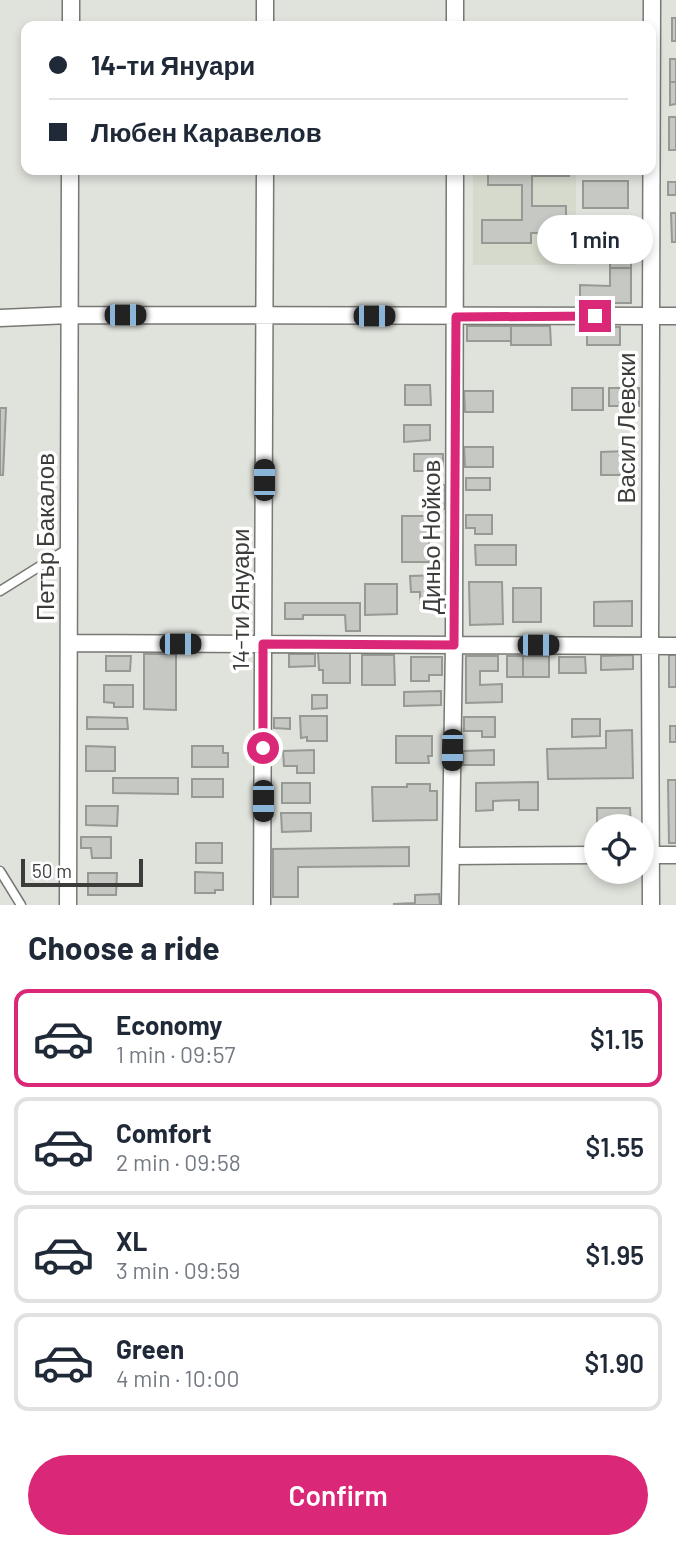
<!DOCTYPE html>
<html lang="en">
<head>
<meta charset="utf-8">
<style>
  :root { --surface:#fff; --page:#f2f2f3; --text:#1f2937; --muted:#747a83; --line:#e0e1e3; --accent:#db2777 }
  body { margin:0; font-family:Barlow,sans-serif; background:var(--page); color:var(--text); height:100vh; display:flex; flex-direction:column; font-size:26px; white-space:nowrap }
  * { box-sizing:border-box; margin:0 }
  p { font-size:23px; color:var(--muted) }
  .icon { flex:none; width:38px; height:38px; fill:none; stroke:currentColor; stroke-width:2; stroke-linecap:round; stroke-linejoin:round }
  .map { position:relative; height:905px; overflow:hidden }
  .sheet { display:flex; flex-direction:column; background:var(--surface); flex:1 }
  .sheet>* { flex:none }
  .banner { position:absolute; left:21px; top:21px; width:635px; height:154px; border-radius:14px; box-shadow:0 4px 10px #0003; display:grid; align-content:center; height:154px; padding:0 28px; background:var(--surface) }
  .fabs { position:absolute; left:584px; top:814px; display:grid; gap:14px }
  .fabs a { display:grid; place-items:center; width:70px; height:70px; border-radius:50%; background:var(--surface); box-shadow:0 4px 10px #0003; font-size:35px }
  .scale { position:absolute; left:21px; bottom:18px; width:122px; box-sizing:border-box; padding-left:7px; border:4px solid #3c3d3b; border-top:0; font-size:19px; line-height:24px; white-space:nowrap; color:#3c3d3b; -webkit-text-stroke:5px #fff; paint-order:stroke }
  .end { position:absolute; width:32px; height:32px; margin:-16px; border:9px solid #db2777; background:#fff; box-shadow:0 0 0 4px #fff }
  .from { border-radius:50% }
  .bubble { position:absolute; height:49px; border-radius:24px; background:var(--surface); box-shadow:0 4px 10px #0003; font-size:23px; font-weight:600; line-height:49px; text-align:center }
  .car { position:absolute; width:21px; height:42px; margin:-21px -10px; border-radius:9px; box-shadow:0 0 5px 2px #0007; background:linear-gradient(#222 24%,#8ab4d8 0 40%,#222 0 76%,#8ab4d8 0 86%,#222 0) }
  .banner b { display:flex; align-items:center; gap:24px; height:66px; font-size:26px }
  .banner b+b { border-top:2px solid var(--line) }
  .banner i { width:18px; height:18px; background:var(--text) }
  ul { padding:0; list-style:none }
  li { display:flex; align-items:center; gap:21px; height:98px; margin:0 14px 10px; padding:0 14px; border:4px solid var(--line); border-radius:14px }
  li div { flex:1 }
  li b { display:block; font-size:26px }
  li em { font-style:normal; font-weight:600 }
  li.current { border-color:var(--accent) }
  li>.icon { width:63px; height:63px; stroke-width:1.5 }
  h2 { padding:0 28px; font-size:32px; line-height:84px }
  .button { display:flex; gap:14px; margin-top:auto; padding:14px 28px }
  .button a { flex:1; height:80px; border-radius:42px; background:var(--accent); color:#fff; font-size:28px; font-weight:600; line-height:80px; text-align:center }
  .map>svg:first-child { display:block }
  .built { fill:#d5dacd }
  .building { fill:#c6c8c3; stroke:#979994; stroke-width:2 }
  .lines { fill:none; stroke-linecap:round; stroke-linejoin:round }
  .service-casing { stroke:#777974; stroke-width:11 }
  .minor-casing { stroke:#777974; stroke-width:19 }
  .service { stroke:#fff; stroke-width:8 }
  .minor { stroke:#fff; stroke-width:16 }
  .route { stroke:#db2777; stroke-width:9 }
  .labels { text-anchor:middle; stroke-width:7; stroke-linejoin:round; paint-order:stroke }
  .street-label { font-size:24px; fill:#3c3d3b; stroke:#fff }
</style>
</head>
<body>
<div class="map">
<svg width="676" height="905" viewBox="0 0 676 905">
  <rect width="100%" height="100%" fill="#e0e2dc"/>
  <path class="built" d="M473,170H576V265H473Z"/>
  <path class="building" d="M672,18H676V41H672Z
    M670,59H676V82H670Z
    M670,82H676V104L670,105Z
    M669,117H676V150H669Z
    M488,170H569V176H532V206H566V233H531V243H482V220H522V185H488Z
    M582,170H628V174H582Z
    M583,181H628V208H583Z
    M668,182H676V195H668Z
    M671,213H676V242H672Z
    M610,242L631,243V268H610Z
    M610,268H631V303H580V285L610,286Z
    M467,326H511V341H467Z
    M511,326H550L551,345H511Z
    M587,327H620V345H587Z
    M405,385H430L431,405H405Z
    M572,388H603V410H572Z
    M609,388H639V406H609Z
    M464,391H493V412H465Z
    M0,408H6L3,475H0Z
    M404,425H430V440L404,442Z
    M464,447H493V467H465Z
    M627,451V475H601V452Z
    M414,454H443V466H433V471H414Z
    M466,478H490V490H466Z
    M427,485H445V509H427Z
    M466,515H492V534H475V528H466Z
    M402,516H429V562H402Z
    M475,545H516V565H476Z
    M441,575V603H420V592H411L410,576Z
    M469,582H502L503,624L470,625Z
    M365,584H397V614L365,615Z
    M513,588H541V622H513Z
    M632,601V626H594V602Z
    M285,603H360V631H346L345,615H303V619H285Z
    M318,653H350V683H323V670H319Z
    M144,654H176V710L144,709Z
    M289,654H315V666L289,667Z
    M362,655H394L395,685H362Z
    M633,655V669L601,670V656Z
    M669,655H676V687H669Z
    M106,656H131L130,671H106Z
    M466,656H498V671H480V685L502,684V702L466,703Z
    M507,656H523V677H507Z
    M523,656H549V677H523Z
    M411,657H442V675H429V681H411Z
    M559,657H585L586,673H559Z
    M104,685H133V707H114V703L104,702Z
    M441,691V705L404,706V692Z
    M312,695H327V708L312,709Z
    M300,716H327V741H307V737L301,738Z
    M87,717L127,718L128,729H87Z
    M464,717H495V737H482V731H464Z
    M274,718H290V729L274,728Z
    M572,719H600V736L572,737Z
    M670,726H676V742H670Z
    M632,730L633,778L548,779L547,749L606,748V731Z
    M396,736H432V756H428L429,763H396Z
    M86,746L115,747V771H86Z
    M192,746H223V753H228V767H192Z
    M314,750V773H297V766H284L283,751Z
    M494,750V765H463V751Z
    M113,778H178V794L113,793Z
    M192,779H223V797H192Z
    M668,780H676V843H669Z
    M538,782V810H519V800L493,801V810L476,811V783Z
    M282,783H310V803H282Z
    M407,784H430V791H437V820L373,821L372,787H407Z
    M86,806H118L117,826L86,825Z
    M597,808H630L631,826H597Z
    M281,813H311V831L282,832Z
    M81,837H111V858H92L91,848H81Z
    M196,843H222V863H196Z
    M409,847V866L298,867V897H273V849Z
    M195,872L223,873V890H215V893H195Z
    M88,873H117L116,895H88Z
    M439,894L440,905H394V904L415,903V895Z"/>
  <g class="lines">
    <g class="service-casing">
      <path id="service" d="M0,591L69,548
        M0,871L21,905"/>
    </g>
    <g class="minor-casing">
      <path id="minor" d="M455,0V26
        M71,26V0
        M265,26V0
        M0,318L70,315L676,316
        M69,643L676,646
        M642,855H676
        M451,856L597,855
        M68,905L70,170
        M262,905L265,170
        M450,905L454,645L455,170
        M651,905L650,646L652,0"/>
    </g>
    <use href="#service" class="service"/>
    <use href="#minor" class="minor"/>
  </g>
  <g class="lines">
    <path class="route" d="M263,748V644L454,645L456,317L595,316"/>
  </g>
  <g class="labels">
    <g class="street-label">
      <text transform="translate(627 428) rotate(-90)" y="8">Васил Левски</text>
      <text transform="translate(46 537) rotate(-90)" y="8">Петър Бакалов</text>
      <text transform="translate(432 537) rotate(-90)" y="8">Диньо Нойков</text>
      <text transform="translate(241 600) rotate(-90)" y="8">14-ти Януари</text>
    </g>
  </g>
</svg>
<div class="fabs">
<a><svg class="icon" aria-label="locate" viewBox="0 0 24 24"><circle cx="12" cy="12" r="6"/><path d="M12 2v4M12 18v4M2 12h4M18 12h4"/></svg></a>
</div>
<div class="scale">50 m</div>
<i class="end from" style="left:263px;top:748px"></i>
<i class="end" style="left:595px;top:316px"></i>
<div class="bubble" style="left:537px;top:215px;width:116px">1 min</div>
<i class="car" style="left:125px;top:315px;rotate:90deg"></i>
<i class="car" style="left:374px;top:316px;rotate:90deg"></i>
<i class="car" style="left:264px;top:480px;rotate:0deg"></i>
<i class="car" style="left:180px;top:644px;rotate:90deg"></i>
<i class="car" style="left:538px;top:645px;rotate:90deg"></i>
<i class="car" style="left:452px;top:750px;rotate:181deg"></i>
<i class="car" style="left:263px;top:801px;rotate:180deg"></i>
<div class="banner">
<b><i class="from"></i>14-ти Януари</b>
<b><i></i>Любен Каравелов</b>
</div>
</div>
<section class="sheet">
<h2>Choose a ride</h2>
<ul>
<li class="current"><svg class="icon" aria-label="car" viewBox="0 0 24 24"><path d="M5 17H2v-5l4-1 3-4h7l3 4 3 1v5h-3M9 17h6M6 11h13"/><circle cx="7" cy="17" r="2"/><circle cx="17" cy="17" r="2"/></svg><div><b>Economy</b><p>1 min · 09:57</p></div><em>$1.15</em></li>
<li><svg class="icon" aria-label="car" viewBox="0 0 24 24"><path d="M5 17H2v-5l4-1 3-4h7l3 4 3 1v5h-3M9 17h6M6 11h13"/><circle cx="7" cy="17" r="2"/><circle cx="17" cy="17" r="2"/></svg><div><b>Comfort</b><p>2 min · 09:58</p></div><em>$1.55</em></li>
<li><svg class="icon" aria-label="car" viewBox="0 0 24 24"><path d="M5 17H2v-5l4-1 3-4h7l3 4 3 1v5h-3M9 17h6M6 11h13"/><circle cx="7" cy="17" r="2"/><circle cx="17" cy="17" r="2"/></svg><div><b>XL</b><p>3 min · 09:59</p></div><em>$1.95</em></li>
<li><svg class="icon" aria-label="car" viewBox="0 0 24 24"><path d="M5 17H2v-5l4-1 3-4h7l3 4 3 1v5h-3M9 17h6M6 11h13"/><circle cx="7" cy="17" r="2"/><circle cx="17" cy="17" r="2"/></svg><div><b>Green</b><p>4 min · 10:00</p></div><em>$1.90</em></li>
</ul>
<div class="button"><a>Confirm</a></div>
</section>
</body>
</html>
